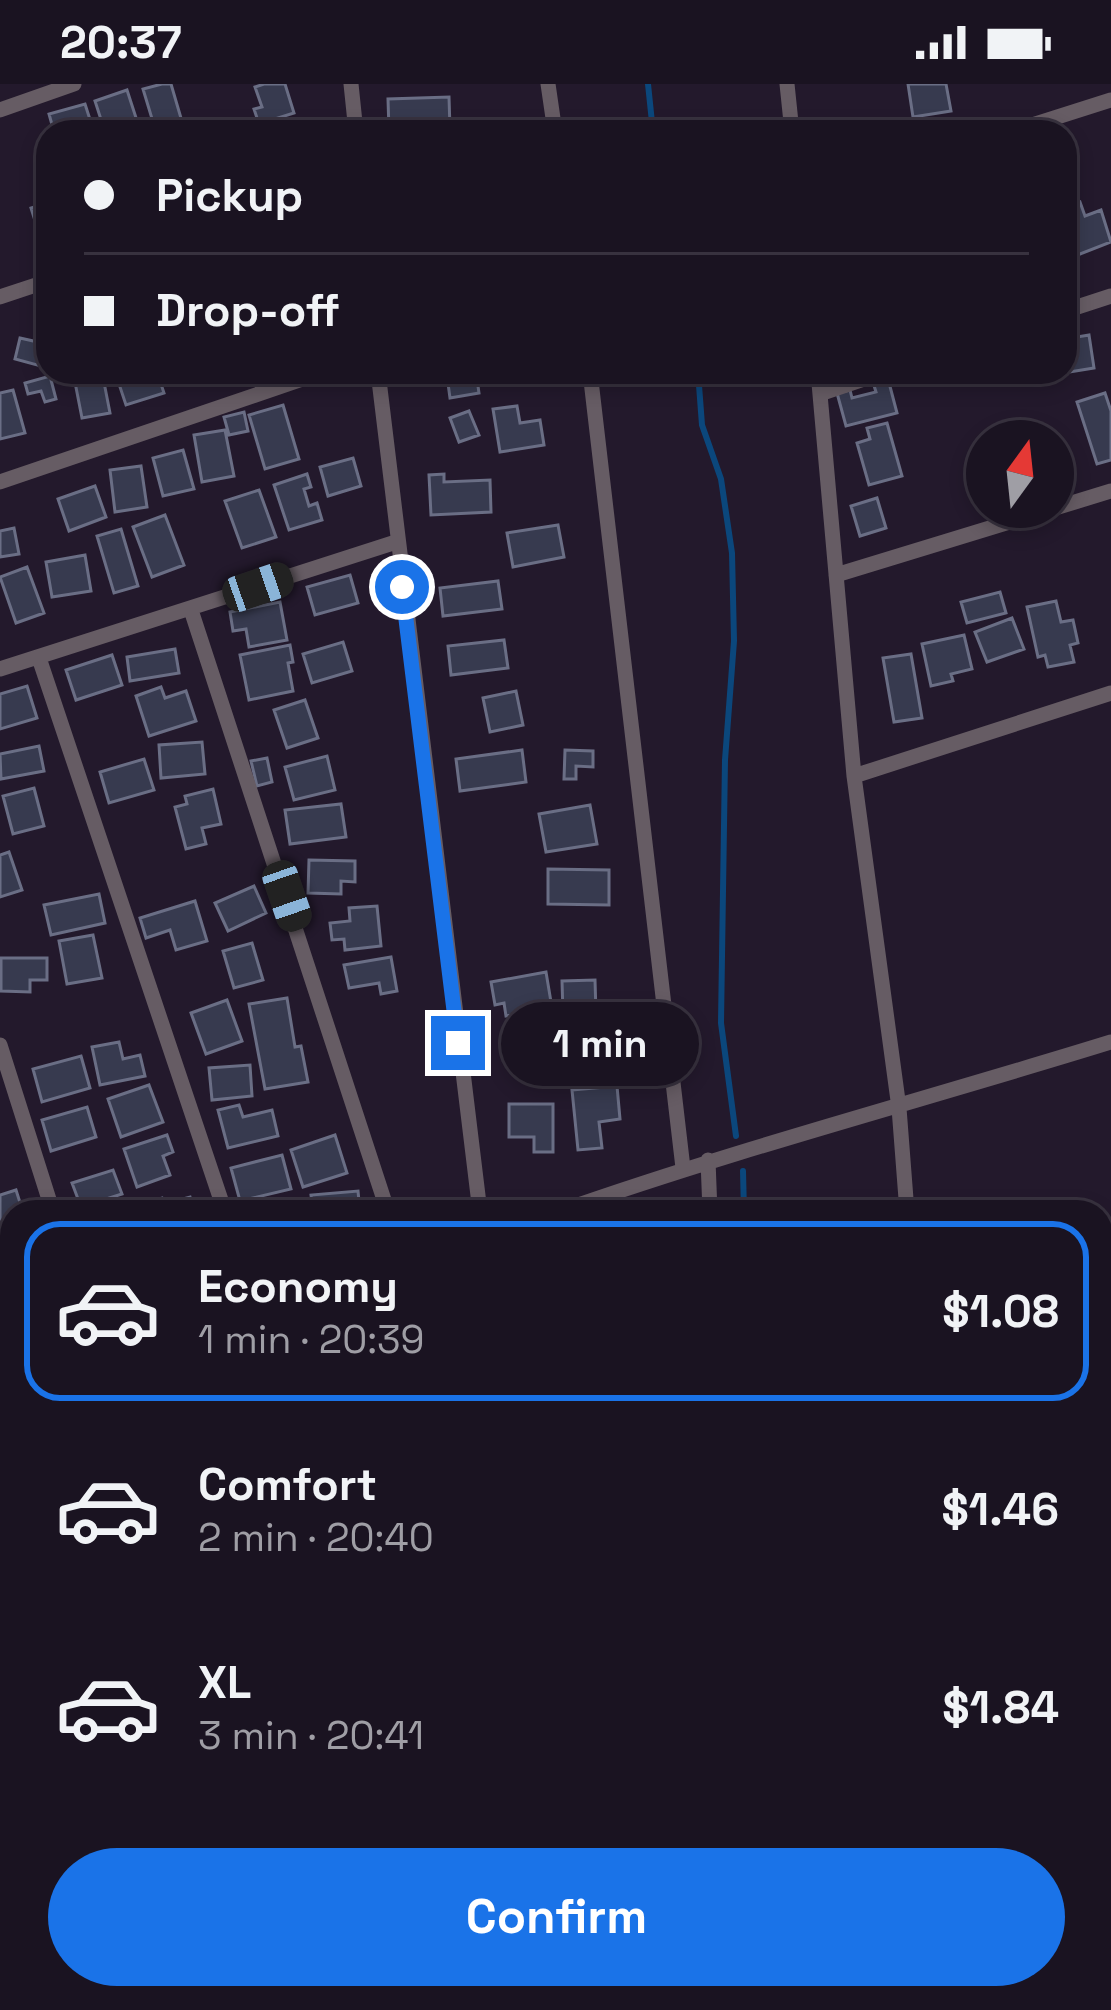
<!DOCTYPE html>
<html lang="en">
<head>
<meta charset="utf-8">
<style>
  :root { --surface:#1a1321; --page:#27202e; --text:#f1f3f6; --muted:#9f9ea5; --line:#38323f; --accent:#1a73e8 }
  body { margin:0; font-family:"Space Grotesk",sans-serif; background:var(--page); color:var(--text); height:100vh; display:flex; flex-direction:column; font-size:45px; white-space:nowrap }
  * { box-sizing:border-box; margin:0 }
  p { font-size:39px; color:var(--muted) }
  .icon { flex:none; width:66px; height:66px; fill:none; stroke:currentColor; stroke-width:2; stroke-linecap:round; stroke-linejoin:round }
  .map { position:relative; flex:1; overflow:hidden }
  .panel { position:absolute; left:0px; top:1116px; width:1113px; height:810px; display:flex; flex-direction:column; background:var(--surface); border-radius:36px 36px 0 0; box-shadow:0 6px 18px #0003,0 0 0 3px var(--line) }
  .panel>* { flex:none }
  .hud { position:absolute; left:36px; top:36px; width:1041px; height:264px; border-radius:36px; box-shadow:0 6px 18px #0003,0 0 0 3px var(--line); display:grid; align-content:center; height:264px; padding:0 48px; background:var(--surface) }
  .needle { width:78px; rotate:15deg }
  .controls { position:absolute; left:966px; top:336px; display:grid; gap:24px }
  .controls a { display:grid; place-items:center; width:108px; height:108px; border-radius:50%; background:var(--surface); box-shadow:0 6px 18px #0003,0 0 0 3px var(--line); font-size:60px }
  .end { position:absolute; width:54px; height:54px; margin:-27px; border:15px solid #1a73e8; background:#fff; box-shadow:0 0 0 6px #fff }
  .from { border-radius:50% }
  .bubble { position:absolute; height:84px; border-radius:42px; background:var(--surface); box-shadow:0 6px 18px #0003,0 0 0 3px var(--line); font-size:39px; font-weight:700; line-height:84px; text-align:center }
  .car { position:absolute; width:36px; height:72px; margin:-36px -18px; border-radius:15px; box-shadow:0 0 9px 3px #0007; background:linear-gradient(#222 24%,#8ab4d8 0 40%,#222 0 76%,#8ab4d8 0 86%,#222 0) }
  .hud b { display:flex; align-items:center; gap:42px; height:114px; font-size:45px }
  .hud b+b { border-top:3px solid var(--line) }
  .hud i { width:30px; height:30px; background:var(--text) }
  ul { padding:21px 0 0; list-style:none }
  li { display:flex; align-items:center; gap:36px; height:180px; margin:0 24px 18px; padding:0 24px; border:6px solid transparent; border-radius:36px }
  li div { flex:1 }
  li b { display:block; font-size:45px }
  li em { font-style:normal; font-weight:700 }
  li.current { border-color:var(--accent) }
  li>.icon { width:108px; height:108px; stroke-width:1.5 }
  .action { display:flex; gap:24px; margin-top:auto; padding:24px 48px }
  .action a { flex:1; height:138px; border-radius:72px; background:var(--accent); color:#fff; font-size:48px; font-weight:700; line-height:138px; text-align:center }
  .status { display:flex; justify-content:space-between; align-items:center; height:84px; padding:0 60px; background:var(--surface); direction:ltr }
  .status svg { height:33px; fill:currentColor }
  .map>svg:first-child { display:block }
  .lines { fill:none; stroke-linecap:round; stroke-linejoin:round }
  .stream { stroke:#0b477c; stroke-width:6 }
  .building { fill:#373a4f; stroke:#6a6e85; stroke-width:3 }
  .minor { stroke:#665c64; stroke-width:15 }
  .route { stroke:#1a73e8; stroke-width:15 }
</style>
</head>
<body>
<div class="status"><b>20:37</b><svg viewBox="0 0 49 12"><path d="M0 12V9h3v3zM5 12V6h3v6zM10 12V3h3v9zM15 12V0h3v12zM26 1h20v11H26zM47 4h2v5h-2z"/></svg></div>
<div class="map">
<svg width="1111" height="1926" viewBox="0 0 1111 1926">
  <rect width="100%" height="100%" fill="#23192c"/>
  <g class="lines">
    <path class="stream" d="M648,0L653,48
      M698,288L702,341L721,395L732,469L734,557L725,676L721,939L736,1052
      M743,1087L744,1128
      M759,1926V1914"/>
  </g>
  <path class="building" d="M162,0H171L183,41L156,48L143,5Z
    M264,0H285L294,29L259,40L254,25L262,23L255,3Z
    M908,0H946L951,27L913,33Z
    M127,6L140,46L105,48L95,17Z
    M449,13L450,45L389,47L388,15Z
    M85,20L94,48H54L49,30Z
    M1080,118L1085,132L1101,126L1111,158L1075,172L1065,146V124Z
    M48,119V160L43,162L31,124Z
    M1089,251L1094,284L1057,290L1065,288V255Z
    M20,254L42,259L37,281L15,275Z
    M73,288H102L110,329L82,334Z
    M115,288H157L164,309L126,321Z
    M431,288H476L479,309L450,314L447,292L432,294Z
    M887,291L897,329L846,342L837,309L850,306L852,314L876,308L872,295Z
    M50,292L56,315L45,318L41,307L28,310L25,299Z
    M13,306L25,349L0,355V309Z
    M1105,309L1111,327V376L1097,380L1077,318Z
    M283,321L299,375L265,385L249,331Z
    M517,322L520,339L540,336L544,361L500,368L493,325Z
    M469,327L479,351L459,358L450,334Z
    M244,328L248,347L229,351L224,333Z
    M887,339L902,392L869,401L857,359L870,355L867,344Z
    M225,346L234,392L202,398L194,351Z
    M183,366L194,405L163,412L153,374Z
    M353,374L361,402L328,412L320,383Z
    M141,382L147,423L115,428L110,386Z
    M307,390L311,403L304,405L309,422L317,419L322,436L289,446L274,401Z
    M444,390V398L490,396L491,428L431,431L429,391Z
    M95,402L106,433L69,447L58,415Z
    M259,406L276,453L242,464L225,417Z
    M877,414L886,444L860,452L851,422Z
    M165,431L184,481L152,493L133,443Z
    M558,441L564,473L513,483L507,449Z
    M14,444L19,470L0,473V447Z
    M121,445L138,502L114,509L97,452Z
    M85,471L91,507L52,513L46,478Z
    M27,483L44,529L16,539L0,493Z
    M350,491L358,519L315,531L307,503Z
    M498,497L502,525L443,532L440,504Z
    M1000,508L1006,529L967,539L961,518Z
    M1056,517L1061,538L1073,536L1078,559L1070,561L1074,578L1048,583L1045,571L1038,573L1027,523Z
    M280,518L287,556L249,563L246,545L233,547L230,528Z
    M1012,534L1024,565L987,578L975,548Z
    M964,551L972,585L951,590L953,597L931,602L922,560Z
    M504,556L508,584L451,591L448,562Z
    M343,558L352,587L312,599L303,570Z
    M290,561L293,578L288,579L293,607L249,616L240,571Z
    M175,565L179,589L130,597L127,573Z
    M911,570L922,634L894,638L883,574Z
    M112,571L122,601L76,616L66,586Z
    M27,602L37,634L0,645V610Z
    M161,603L165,614L186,607L196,637L149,652L136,612Z
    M516,607L523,641L490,648L483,614Z
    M305,616L318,654L287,664L274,626Z
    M202,658L205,690L161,694L159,661Z
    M39,662L44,687L1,695L0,670Z
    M522,666L526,698L460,707L456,675Z
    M565,666L593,667V683L576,682V695H564Z
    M327,672L335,706L294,716L285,683Z
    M267,674L272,698L257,702L251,677Z
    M144,675L154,706L109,719L100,688Z
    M34,704L44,742L13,750L3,712Z
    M213,705L221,740L202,744L206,760L186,765L175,723L187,720L185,712Z
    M341,720L346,753L290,760L285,726Z
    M590,721L597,760L546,768L539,730Z
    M9,768L22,806L0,813V771Z
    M309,776L355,777V798L341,797V810L308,809Z
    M548,785L609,786V821L548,820Z
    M254,802L266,829L228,847L215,819Z
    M99,810L105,839L51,851L44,821Z
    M195,817L207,857L176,866L170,846L146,854L140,834Z
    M377,822L381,862L345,866L344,855L332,856L330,839L350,837L349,824Z
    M93,851L102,894L67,900L59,857Z
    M252,859L263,896L234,904L223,867Z
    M391,873L397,907L381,910L379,899L349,904L344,881Z
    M1,874H47V896H30V908L1,907Z
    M546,888L552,924L506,932L504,919L495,921L491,898Z
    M595,896L596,929L563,930L562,897Z
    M287,914L295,963L301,962L308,998L265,1005L249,920Z
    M227,916L242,957L206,970L191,929Z
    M620,941L622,976L569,977L567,945Z
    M119,958L123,975L140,971L145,992L100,1001L92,963Z
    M81,972L90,1004L42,1018L33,985Z
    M250,981L252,1012L212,1016L209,984Z
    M149,1001L163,1038L121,1053L108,1015Z
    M617,1002L620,1035L599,1038L602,1064L578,1066L572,1006Z
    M509,1020H553V1068H534V1053H509Z
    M239,1021L243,1033L272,1026L278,1052L228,1064L218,1026Z
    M87,1023L96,1053L51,1067L42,1036Z
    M167,1051L173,1068L163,1072L170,1091L137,1103L124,1065Z
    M335,1051L347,1089L303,1103L291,1066Z
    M282,1071L291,1105L240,1117L231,1084Z
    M113,1086L122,1110L81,1123L72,1099Z
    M16,1106L23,1128H12V1135L0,1139V1111Z
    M358,1107L360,1128H313L311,1111Z
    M190,1113L194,1128H144L142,1120L162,1114L164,1120Z
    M12,1160V1191L0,1193V1161Z
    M1106,1509L1111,1512V1552L1101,1545V1518Z
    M5,1578L12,1581V1627L5,1624L2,1632L0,1589Z
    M0,1821L12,1827V1869L0,1863Z
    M19,1914H65L66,1915L61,1926H24L15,1922Z
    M316,1914H361L355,1926H332Z
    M515,1914H553L546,1926H507Z"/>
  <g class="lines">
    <path class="minor" d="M351,0L356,48
      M548,0L555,48
      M787,0L792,48
      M0,26L74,0
      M1010,48L1111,16
      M0,213L48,197
      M1065,227L1111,212
      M378,288L480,1128
      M590,288L683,1084
      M818,288L854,692L899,1024L907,1128
      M820,310L885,288
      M0,398L323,288
      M836,491L1111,407
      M191,526L388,1128
      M39,574L225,1128
      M0,585L396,458
      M854,692L1111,609
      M0,961L53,1128
      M708,1076L710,1128
      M558,1128C740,1064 927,1015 1111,958
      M0,1305L12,1302
      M1101,1305L1111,1311
      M0,1377L12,1355
      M1101,1488L1111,1494
      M1101,1629L1111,1634
      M0,1778L12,1756
      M1101,1784L1111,1789
      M722,1914L723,1926
      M942,1914L943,1926
      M1050,1914L1071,1926
      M101,1926L107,1914
      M278,1926L285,1914
      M480,1926L486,1914
      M640,1926L647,1914"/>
  </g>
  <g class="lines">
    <path class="route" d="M402,503L458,959"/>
  </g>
</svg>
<div class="controls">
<a><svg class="needle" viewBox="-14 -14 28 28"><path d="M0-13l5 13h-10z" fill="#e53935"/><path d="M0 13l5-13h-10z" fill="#9f9ea5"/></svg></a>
</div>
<i class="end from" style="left:402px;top:503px"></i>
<i class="end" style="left:458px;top:959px"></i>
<div class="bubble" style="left:501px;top:918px;width:198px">1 min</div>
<i class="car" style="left:258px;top:503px;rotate:71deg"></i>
<i class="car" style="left:287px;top:812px;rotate:161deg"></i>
<div class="hud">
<b><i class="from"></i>Pickup</b>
<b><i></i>Drop-off</b>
</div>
<section class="panel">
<ul>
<li class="current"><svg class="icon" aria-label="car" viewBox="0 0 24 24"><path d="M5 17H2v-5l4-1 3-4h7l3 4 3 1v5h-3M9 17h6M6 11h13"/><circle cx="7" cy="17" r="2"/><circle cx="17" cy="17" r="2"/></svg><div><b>Economy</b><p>1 min · 20:39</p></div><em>$1.08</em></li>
<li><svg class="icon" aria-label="car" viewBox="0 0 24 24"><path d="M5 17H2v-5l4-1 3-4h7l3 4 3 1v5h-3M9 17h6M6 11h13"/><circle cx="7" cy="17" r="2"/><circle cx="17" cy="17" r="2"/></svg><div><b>Comfort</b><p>2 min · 20:40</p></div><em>$1.46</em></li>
<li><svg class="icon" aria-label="car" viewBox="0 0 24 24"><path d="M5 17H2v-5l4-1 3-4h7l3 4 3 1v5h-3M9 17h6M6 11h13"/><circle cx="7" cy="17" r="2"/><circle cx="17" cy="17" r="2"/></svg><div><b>XL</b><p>3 min · 20:41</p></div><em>$1.84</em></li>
</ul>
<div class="action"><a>Confirm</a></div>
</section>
</div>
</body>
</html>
